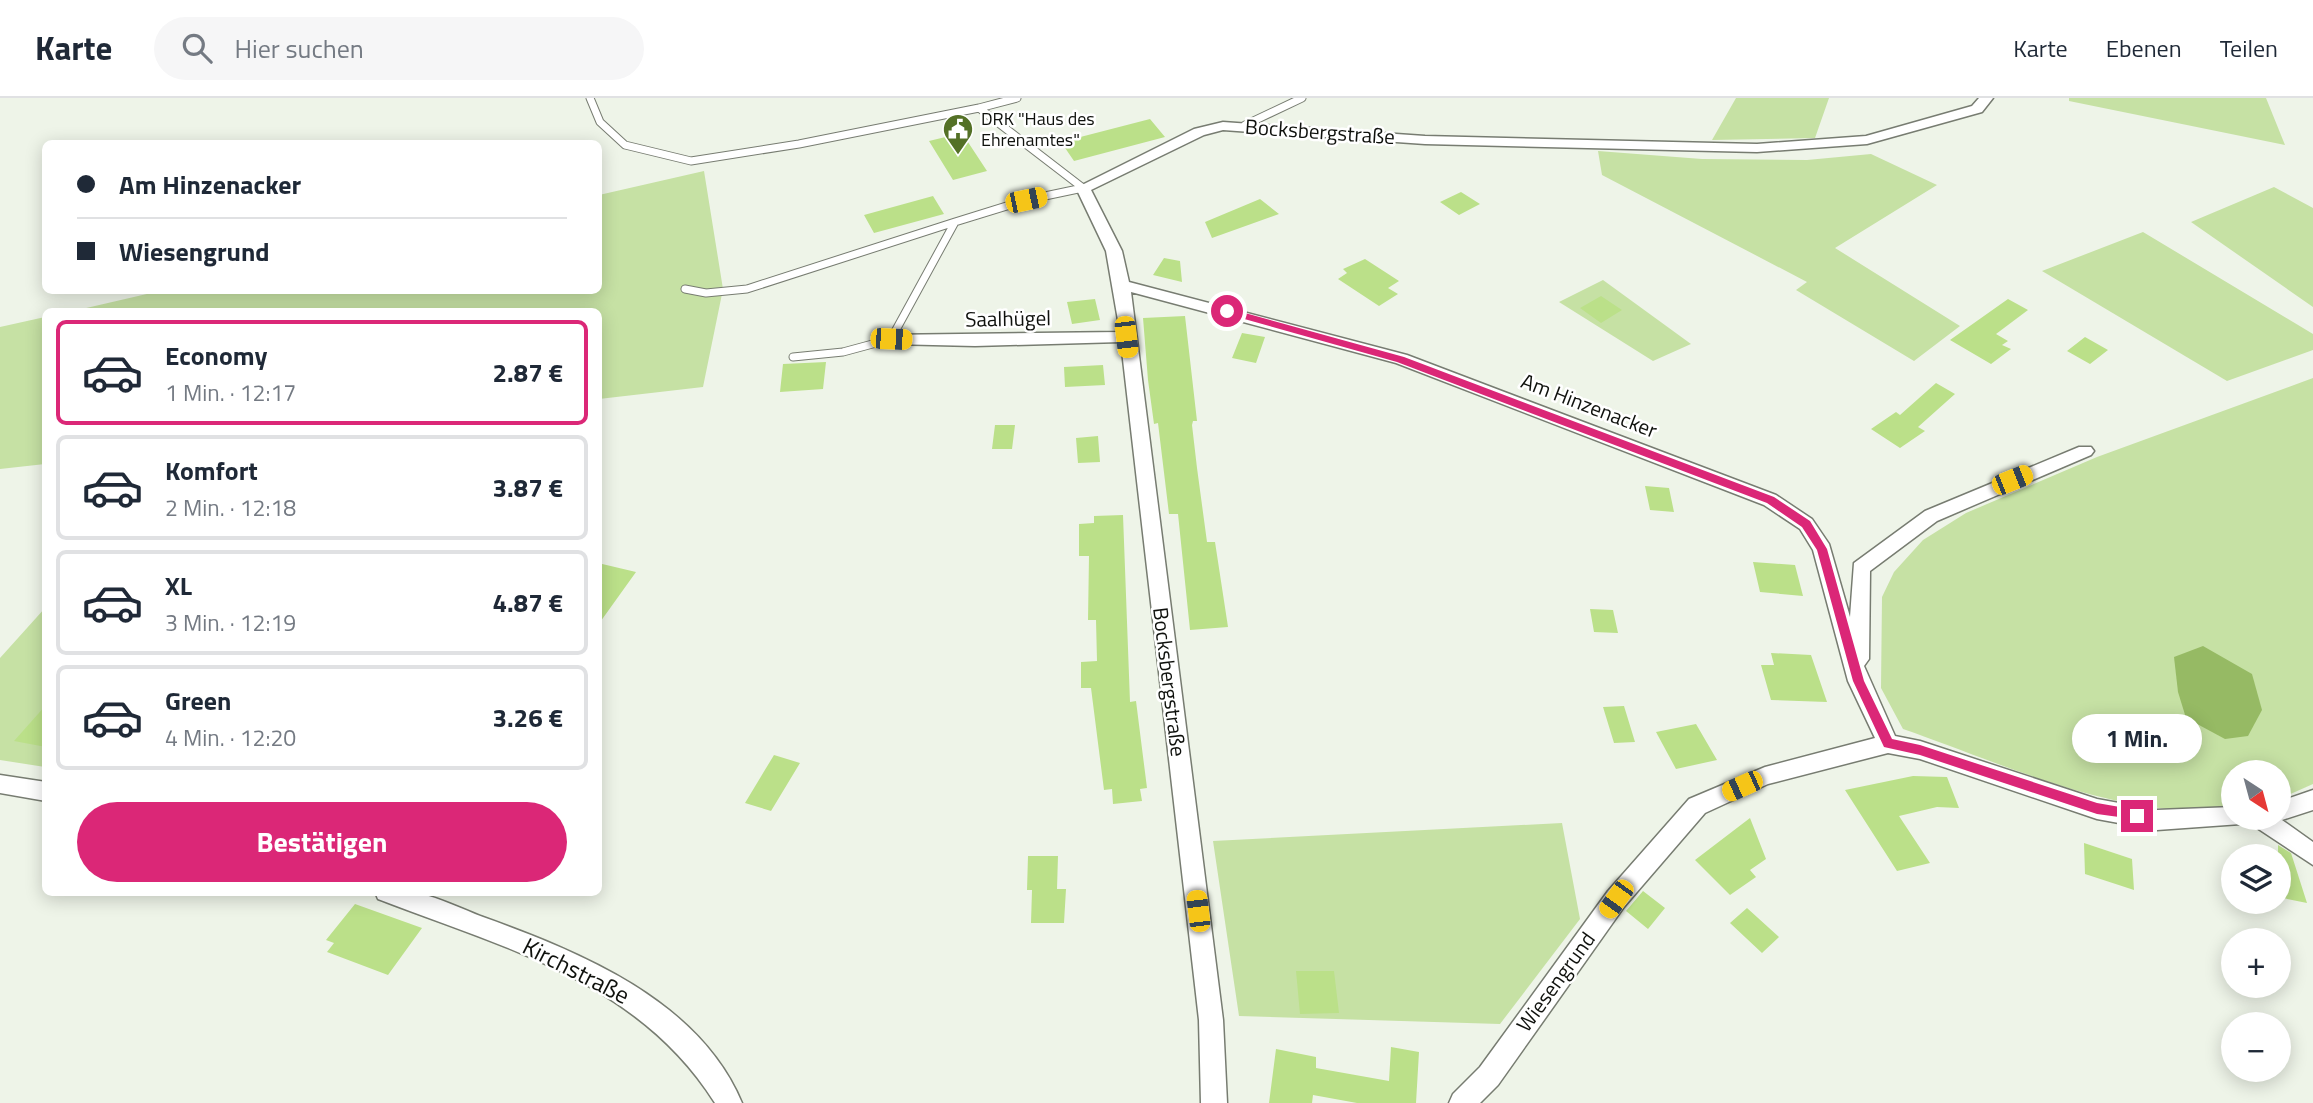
<!DOCTYPE html>
<html lang="de">
<head>
<meta charset="utf-8">
<style>
  :root { --surface:#fff; --page:#f6f6f7; --text:#1f2937; --muted:#747a83; --line:#e0e1e3; --accent:#db2777 }
  body { margin:0; font-family:"Titillium Web",sans-serif; background:var(--page); color:var(--text); height:100vh; display:flex; flex-direction:column; font-size:26px; white-space:nowrap }
  * { box-sizing:border-box; margin:0 }
  p { font-size:23px; color:var(--muted) }
  .icon { flex:none; width:38px; height:38px; fill:none; stroke:currentColor; stroke-width:2; stroke-linecap:round; stroke-linejoin:round }
  .map { position:relative; flex:1; overflow:hidden }
  .side { position:absolute; left:42px; top:210px; width:560px; height:588px; display:flex; flex-direction:column; background:var(--surface); border-radius:10px; box-shadow:0 4px 18px #0003 }
  .side>* { flex:none }
  .top-card { position:absolute; left:42px; top:42px; width:560px; height:154px; border-radius:10px; box-shadow:0 4px 18px #0003; display:grid; align-content:center; height:154px; padding:0 35px; background:var(--surface) }
  .needle { width:46px; rotate:144deg }
  .tools { position:absolute; left:2221px; top:662px; display:grid; gap:14px }
  .tools a { display:grid; place-items:center; width:70px; height:70px; border-radius:50%; background:var(--surface); box-shadow:0 4px 18px #0003; font-size:35px }
  .end { position:absolute; width:32px; height:32px; margin:-16px; border:9px solid #db2777; background:#fff; box-shadow:0 0 0 4px #fff }
  .from { border-radius:50% }
  .bubble { position:absolute; height:49px; border-radius:24px; background:var(--surface); box-shadow:0 4px 18px #0003; font-size:23px; font-weight:700; line-height:49px; text-align:center }
  .car { position:absolute; width:21px; height:42px; margin:-21px -10px; border-radius:9px; box-shadow:0 0 5px 2px #0007; background:linear-gradient(#f5c518 24%,#345 0 40%,#f5c518 0 76%,#345 0 86%,#f5c518 0) }
  .top-card b { display:flex; align-items:center; gap:24px; height:66px; font-size:26px }
  .top-card b+b { border-top:2px solid var(--line) }
  .top-card i { width:18px; height:18px; background:var(--text) }
  ul { padding:12px 0 0; list-style:none }
  li { display:flex; align-items:center; gap:21px; height:105px; margin:0 14px 10px; padding:0 21px; border:4px solid var(--line); border-radius:10px }
  li div { flex:1 }
  li b { display:block; font-size:26px }
  li em { font-style:normal; font-weight:700 }
  li.on { border-color:var(--accent) }
  li>.icon { width:63px; height:63px; stroke-width:1.5 }
  .button { display:flex; gap:14px; margin-top:auto; padding:14px 35px }
  .button a { flex:1; height:80px; border-radius:42px; background:var(--accent); color:#fff; font-size:28px; font-weight:700; line-height:80px; text-align:center }
  header { display:flex; align-items:center; gap:42px; box-sizing:border-box; height:98px; padding:0 35px; background:var(--surface); border-bottom:2px solid var(--line) }
  header strong { font-size:33px }
  nav { display:flex; gap:38px; margin-inline-start:auto; font-size:24px }
  .search { width:490px; height:63px; background:var(--page); display:flex; align-items:center; gap:18px; box-sizing:border-box; padding:0 24px; border-radius:38px; color:var(--muted); font-size:26px }
  .map>svg:first-child { display:block }
  .green { fill:#c6e1a4 }
  .water { fill:#96ba64 }
  .building { fill:#bbe089 }
  .lines { fill:none; stroke-linecap:round; stroke-linejoin:round }
  .lane-casing { stroke:#777c71; stroke-width:9 }
  .street-casing { stroke:#777c71; stroke-width:3 }
  .lane { stroke:#fff; stroke-width:7 }
  .street { fill:#fff; fill-rule:evenodd }
  .route { fill:#db2777 }
  .labels { text-anchor:middle; stroke-width:5; stroke-linejoin:round; paint-order:stroke }
  .far-poi-label { font-size:18px; fill:#0f110d; stroke:#fff; text-anchor:start }
  .street-label { font-size:21px; fill:#0f110d; stroke:#fff }
  .near-street-label { font-size:24px; fill:#0f110d; stroke:#fff }
</style>
</head>
<body>
<header>
<strong>Karte</strong>
<div class="search"><svg class="icon" aria-label="search" viewBox="0 0 24 24"><circle cx="10" cy="10" r="6"/><path d="M15 15l6 6"/></svg>Hier suchen</div>
<nav><a>Karte</a><a>Ebenen</a><a>Teilen</a></nav>
</header>
<div class="map">
<svg width="2313" height="1005" viewBox="0 0 2313 1005">
  <rect width="100%" height="100%" fill="#eef4e8"/>
  <path class="green" d="M1736,0H1829L1815,40L1712,42Z
    M2069,0H2266L2285,47L2069,3Z
    M1598,53L1702,61L1807,62L1871,56L1937,87L1835,150L1960,228L1914,263L1796,192L1807,184L1602,77Z
    M704,73L723,191L703,289L599,301L598,214H69L164,192H598L599,97Z
    M2274,89L2313,110V209L2191,124Z
    M2143,134L2313,236V252L2227,283L2042,173Z
    M1603,182L1691,246L1653,263L1559,204Z
    M45,219V366L0,371V229Z
    M2313,280V686L2279,701L2278,674H2233V709C2131,727 1999,664 1903,631L1881,590L1882,499L1894,474L1923,442L1966,415L2097,359Z
    M45,510V669L0,662V560Z
    M1562,725L1580,821L1500,926L1239,918L1213,743Z"/>
  <path class="water" d="M2203,548L2252,576L2262,612L2248,638L2225,641L2186,620L2178,594L2174,559Z"/>
  <path class="building" d="M1150,21L1165,39L1074,63L1061,44Z
    M962,35L987,73L953,82L929,43Z
    M1461,94L1480,106L1459,117L1440,104Z
    M933,98L944,116L874,135L864,117Z
    M1260,101L1279,116L1212,140L1205,124Z
    M1164,160L1180,163L1182,184L1153,177Z
    M1365,161L1399,183L1388,190L1398,196L1379,208L1338,181L1347,175L1343,171Z
    M1601,198L1622,212L1601,225L1580,210Z
    M1095,201L1100,222L1072,226L1067,204Z
    M2008,201L2028,212L1996,236L2008,243L2002,247L2011,251L1991,266L1950,242Z
    M1185,218L1197,323H1193L1192,327L1197,370L1207,444H1215L1228,529L1190,532L1178,416H1169L1158,325L1154,326L1148,282L1143,220Z
    M1242,235L1265,239L1256,265L1232,260Z
    M2085,239L2108,252L2090,266L2067,253Z
    M826,264L823,291L780,294L783,266Z
    M1103,267L1105,287L1065,289L1064,269Z
    M1936,285L1955,296L1918,329L1925,333L1900,350L1871,331L1896,314L1900,317Z
    M995,327H1015L1012,351H992Z
    M1098,338L1100,364L1078,365L1076,340Z
    M1645,388L1669,390L1674,414L1650,412Z
    M1123,417L1130,604L1136,603L1147,690L1140,691L1142,703L1113,706L1112,691L1104,692L1091,590H1081V564L1097,563L1096,522H1088L1089,458H1079V426L1094,425V418Z
    M1753,464L1795,467L1803,498L1760,494Z
    M598,465L636,474L598,527Z
    M1590,511L1613,512L1618,535L1594,534Z
    M1771,555L1811,557L1827,604L1771,602L1761,567H1774Z
    M46,607V649L14,643Z
    M1624,608L1635,644L1614,645L1603,609Z
    M1696,626L1717,662L1676,671L1656,634Z
    M774,657L800,665L771,713L745,705Z
    M1913,678L1947,679L1959,710L1937,709L1899,718L1930,765L1897,773L1845,692Z
    M1750,720L1766,761L1750,772L1756,779L1730,797L1695,762Z
    M2084,745L2132,761L2134,792L2085,776Z
    M2278,747L2291,755L2307,805L2278,799Z
    M1028,758H1058L1057,791H1066L1064,825H1031L1032,792H1027Z
    M1643,793L1665,810L1648,831L1626,813Z
    M355,806L422,830L388,877L327,854L334,845L326,842Z
    M1747,810L1779,839L1762,855L1730,825Z
    M1296,873H1334L1339,915L1300,916Z
    M1391,949L1419,954L1416,1005H1357L1313,997L1312,1005H1269L1276,951L1316,959V970L1389,983Z"/>
  <g class="lines">
    <g class="lane-casing">
      <path id="lane" d="M590,0L600,24L625,47L691,63L799,46L979,10
        M1245,27L1302,0
        M685,191L706,195L747,191L955,124
        M793,259L843,254L891,241L955,124L1026,102L1083,90L979,10L1017,0"/>
    </g>
    <g class="street-casing">
      <path id="street" d="M1979,0H1993L1982,14L1867,46L1757,54L1425,46L1223,32L1204,37L1091,92L1122,153L1129,184L1407,257L1776,397L1812,421L1829,446L1850,519L1854,465L1925,413L2079,349H2091L2094,353L2091,357L1937,423L1870,473L1869,561L1864,568L1895,638L1920,643L2097,701L2157,712L2233,709V719H2244L2241,726L2157,732L2097,721L1920,661L1888,655L1768,686L1705,715L1624,809L1498,987L1480,1005H1449L1453,996L1480,969L1608,793L1689,701L1765,669L1875,640L1848,583L1813,452L1800,431L1764,407L1396,265L1131,194L1223,922L1227,1005H1201L1199,922L1121,244L975,248L891,246L885,245V237L1120,234L1106,153L1076,90L1194,31L1223,24L1425,38L1757,46L1866,38L1972,8Z
        M0,677L46,684V703L0,695Z
        M2313,692V712L2282,722L2313,744V767L2251,726L2248,719H2278V704Z
        M375,794C388,794 405,792 418,795C440,800 462,811 483,819C580,854 699,902 742,1005H715C638,883 505,850 378,801Z"/>
    </g>
    <use href="#lane" class="lane"/>
    <use href="#street" class="street"/>
  </g>
  <path class="route" d="M1227,210L1404,259L1774,399L1810,423L1827,451L1864,583L1892,641L1920,647L2097,705L2137,712L2143,718L2141,722L2097,716L1920,657L1884,649L1853,583L1817,452L1802,429L1767,405L1397,264L1223,215Z"/>
  <defs>
    <g id="civic-pin" transform="scale(1.575)"><path d="M0 17L-7.5 6A9.5 9.5 0 1 1 7.5 6Z" fill="#547126" stroke="#fff"/><path d="M-.6-6.5H3V-4.5H.6V-3L4-1V1h2V6H-6V1h2V-1L-.6-3ZM-1.2 2.5V6h2.4V2.5Z" fill="#fff"/></g>
  </defs>
  <g fill-rule="evenodd">
    <use href="#civic-pin" x="958" y="31"/>
  </g>
  <g class="labels">
    <g class="far-poi-label">
      <text x="981" y="27">DRK "Haus des<tspan x="981" dy="21">Ehrenamtes"</tspan></text>
    </g>
    <g class="street-label">
      <text transform="translate(1320 34) rotate(4)" y="7">Bocksbergstraße</text>
      <text transform="translate(1008 221) rotate(-1)" y="7">Saalhügel</text>
      <text transform="translate(1589 308) rotate(21)" y="7">Am Hinzenacker</text>
      <text transform="translate(1169 584) rotate(83)" y="7">Bocksbergstraße</text>
      <text transform="translate(1556 884) rotate(-54)" y="7">Wiesengrund</text>
    </g>
    <g class="near-street-label">
      <text transform="translate(576 873) rotate(27)" y="8">Kirchstraße</text>
    </g>
  </g>
</svg>
<div class="tools">
<a><svg class="needle" viewBox="-14 -14 28 28"><path d="M0-13l5 13h-10z" fill="#e53935"/><path d="M0 13l5-13h-10z" fill="#747a83"/></svg></a>
<a><svg class="icon" aria-label="layers" viewBox="0 0 24 24"><path d="M12 4l9 5-9 5-9-5zM3 14l9 5 9-5"/></svg></a>
<a>+</a>
<a>−</a>
</div>
<i class="end from" style="left:1227px;top:213px"></i>
<i class="end" style="left:2137px;top:718px"></i>
<div class="bubble" style="left:2072px;top:616px;width:130px">1 Min.</div>
<i class="car" style="left:1026px;top:102px;rotate:78deg"></i>
<i class="car" style="left:1126px;top:239px;rotate:173deg"></i>
<i class="car" style="left:891px;top:241px;rotate:92deg"></i>
<i class="car" style="left:2012px;top:382px;rotate:68deg"></i>
<i class="car" style="left:1742px;top:688px;rotate:246deg"></i>
<i class="car" style="left:1616px;top:801px;rotate:216deg"></i>
<i class="car" style="left:1198px;top:813px;rotate:353deg"></i>
<div class="top-card">
<b><i class="from"></i>Am Hinzenacker</b>
<b><i></i>Wiesengrund</b>
</div>
<section class="side">
<ul>
<li class="on"><svg class="icon" aria-label="car" viewBox="0 0 24 24"><path d="M5 17H2v-5l4-1 3-4h7l3 4 3 1v5h-3M9 17h6M6 11h13"/><circle cx="7" cy="17" r="2"/><circle cx="17" cy="17" r="2"/></svg><div><b>Economy</b><p>1 Min. · 12:17</p></div><em>2.87 €</em></li>
<li><svg class="icon" aria-label="car" viewBox="0 0 24 24"><path d="M5 17H2v-5l4-1 3-4h7l3 4 3 1v5h-3M9 17h6M6 11h13"/><circle cx="7" cy="17" r="2"/><circle cx="17" cy="17" r="2"/></svg><div><b>Komfort</b><p>2 Min. · 12:18</p></div><em>3.87 €</em></li>
<li><svg class="icon" aria-label="car" viewBox="0 0 24 24"><path d="M5 17H2v-5l4-1 3-4h7l3 4 3 1v5h-3M9 17h6M6 11h13"/><circle cx="7" cy="17" r="2"/><circle cx="17" cy="17" r="2"/></svg><div><b>XL</b><p>3 Min. · 12:19</p></div><em>4.87 €</em></li>
<li><svg class="icon" aria-label="car" viewBox="0 0 24 24"><path d="M5 17H2v-5l4-1 3-4h7l3 4 3 1v5h-3M9 17h6M6 11h13"/><circle cx="7" cy="17" r="2"/><circle cx="17" cy="17" r="2"/></svg><div><b>Green</b><p>4 Min. · 12:20</p></div><em>3.26 €</em></li>
</ul>
<div class="button"><a>Bestätigen</a></div>
</section>
</div>
</body>
</html>
